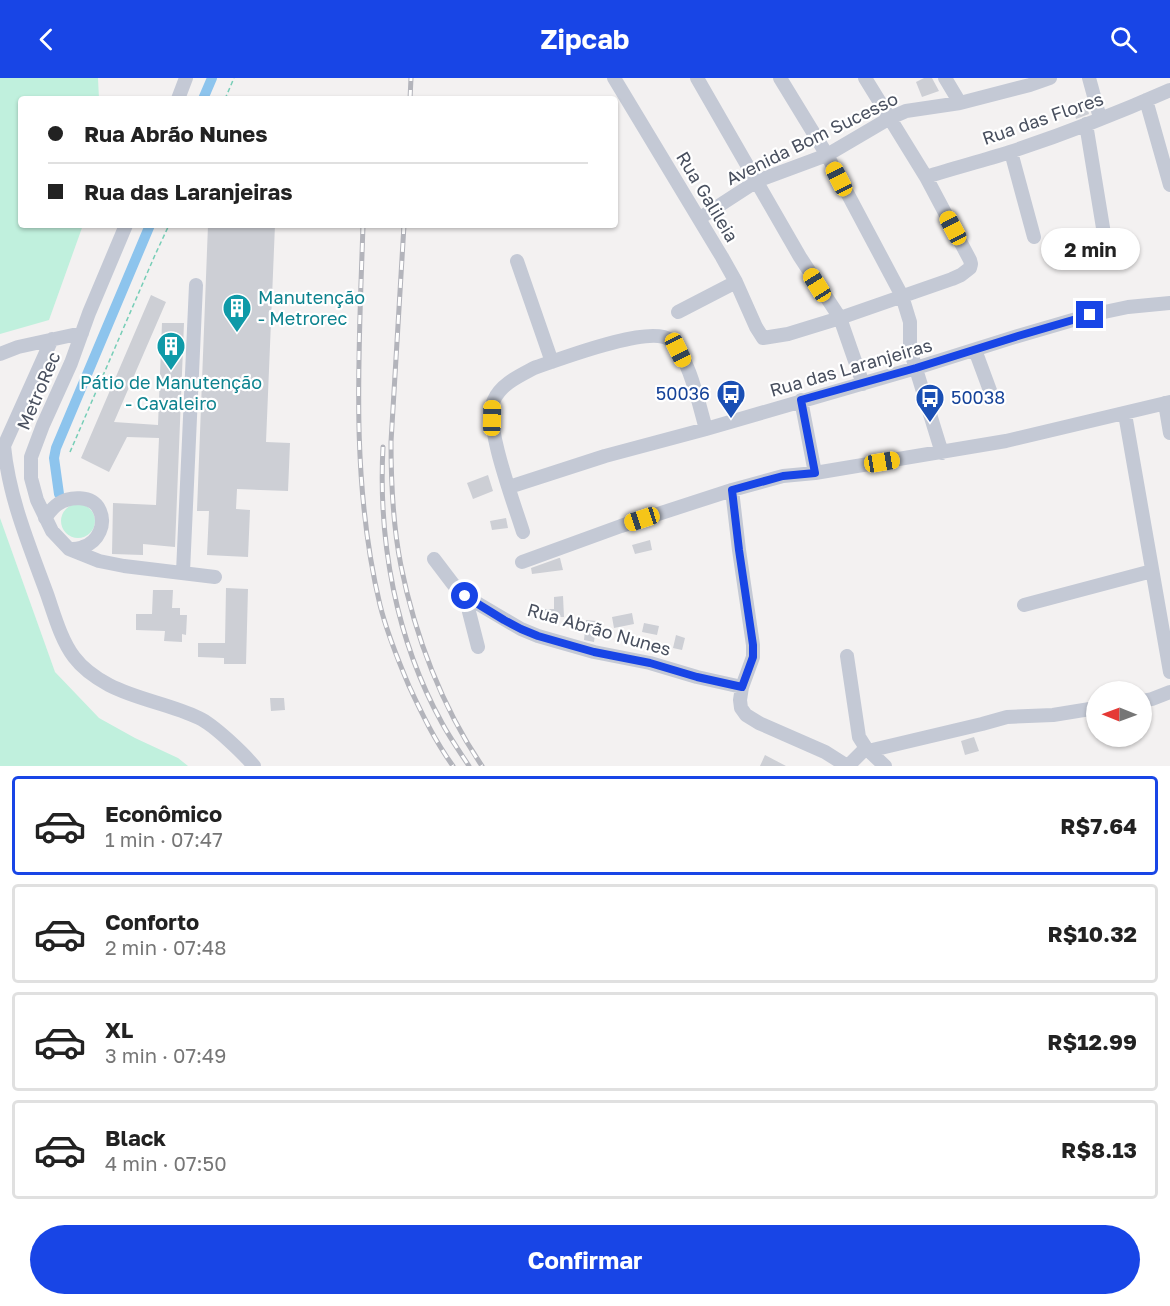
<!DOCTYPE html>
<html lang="pt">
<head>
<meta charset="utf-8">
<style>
  :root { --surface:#fff; --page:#f2f2f2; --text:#222; --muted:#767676; --line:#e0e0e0; --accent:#1845e6 }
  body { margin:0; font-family:"Golos Text",sans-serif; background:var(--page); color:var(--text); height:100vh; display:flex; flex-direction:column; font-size:22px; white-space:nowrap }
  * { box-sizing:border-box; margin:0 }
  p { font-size:20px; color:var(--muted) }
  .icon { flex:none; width:33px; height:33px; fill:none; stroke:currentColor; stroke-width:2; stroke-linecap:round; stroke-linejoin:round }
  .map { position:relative; height:688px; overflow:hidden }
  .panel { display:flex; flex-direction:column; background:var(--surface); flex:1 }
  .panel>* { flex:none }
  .top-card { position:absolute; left:18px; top:18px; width:600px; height:132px; border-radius:6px; box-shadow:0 2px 4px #0004; display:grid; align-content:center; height:132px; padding:0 30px; background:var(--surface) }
  .needle { width:39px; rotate:271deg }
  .tools { position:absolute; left:1086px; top:603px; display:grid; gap:12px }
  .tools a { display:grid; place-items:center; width:66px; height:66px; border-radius:50%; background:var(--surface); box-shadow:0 2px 4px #0004; font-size:30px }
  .end { position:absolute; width:27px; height:27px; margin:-14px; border:8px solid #1845e6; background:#fff; box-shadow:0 0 0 3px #fff }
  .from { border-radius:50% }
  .bubble { position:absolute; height:42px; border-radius:21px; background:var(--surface); box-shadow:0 2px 4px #0004; font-size:20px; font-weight:700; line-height:42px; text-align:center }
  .car { position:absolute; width:18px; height:36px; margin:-18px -9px; border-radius:8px; box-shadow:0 0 4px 2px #0007; background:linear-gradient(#f5c518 24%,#345 0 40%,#f5c518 0 76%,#345 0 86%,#f5c518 0) }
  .top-card b { display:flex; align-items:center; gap:21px; height:57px; font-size:22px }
  .top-card b+b { border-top:2px solid var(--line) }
  .top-card i { width:15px; height:15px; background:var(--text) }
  ul { padding:10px 0 0; list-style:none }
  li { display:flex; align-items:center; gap:18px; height:99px; margin:0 12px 9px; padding:0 18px; border:3px solid var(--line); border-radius:6px }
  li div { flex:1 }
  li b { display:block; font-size:22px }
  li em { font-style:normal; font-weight:700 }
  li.selected { border-color:var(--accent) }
  li>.icon { width:54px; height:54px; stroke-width:1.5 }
  .button { display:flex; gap:12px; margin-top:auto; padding:12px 30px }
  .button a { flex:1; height:69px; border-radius:36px; background:var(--accent); color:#fff; font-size:24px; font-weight:700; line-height:69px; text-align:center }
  header { display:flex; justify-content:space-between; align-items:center; height:78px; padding:0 30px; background:var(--accent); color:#fff; font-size:27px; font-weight:700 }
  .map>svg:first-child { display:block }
  .green { fill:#c0f0dd }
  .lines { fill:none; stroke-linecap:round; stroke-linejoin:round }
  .canal { stroke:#8dc4ed; stroke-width:10 }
  .building { fill:#cdcfd5 }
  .path { stroke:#77ceb7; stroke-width:1.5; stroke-dasharray:4.5 3; stroke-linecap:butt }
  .minor { stroke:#c4c9d5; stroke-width:14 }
  .rail-casing { stroke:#b3b4bb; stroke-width:5 }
  .rail { stroke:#fff; stroke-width:3; stroke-dasharray:9; stroke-linecap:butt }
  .route { stroke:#1845e6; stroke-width:8 }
  .labels { text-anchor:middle; stroke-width:4.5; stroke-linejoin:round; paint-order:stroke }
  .street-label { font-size:18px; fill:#484f5e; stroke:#fff }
  .culture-label { font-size:18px; fill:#0d838f; stroke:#fff; text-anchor:start }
  .transit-label { font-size:18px; fill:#164399; stroke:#fff; text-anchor:end }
</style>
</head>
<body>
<header><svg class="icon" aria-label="back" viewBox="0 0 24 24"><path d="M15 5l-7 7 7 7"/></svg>Zipcab<svg class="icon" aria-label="search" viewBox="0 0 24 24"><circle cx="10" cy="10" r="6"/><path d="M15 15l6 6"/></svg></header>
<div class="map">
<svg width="1170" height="688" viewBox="0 0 1170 688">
  <rect width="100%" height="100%" fill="#f3f1f1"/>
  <path class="green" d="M0,0H98L99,21H21V147H83L49,242L0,256Z
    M61 443a17 17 0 1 1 34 0a17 17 0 1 1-34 0Z
    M0,440L55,594L99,640L135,660L178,680L188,688H0Z"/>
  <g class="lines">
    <path class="canal" d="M203,21L212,0
      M59,416L54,380L56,370L150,147"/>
  </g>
  <path class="building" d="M924,0H932L939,13L922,19L916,4Z
    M1086,24L1089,36L1076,41L1073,29Z
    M208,147H275L266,364L290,365L288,413L237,411L236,431L250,432L248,479L207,477L209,433H197Z
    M151,217L166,224L114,344L158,347L162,245H184L175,469L143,466V477L112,476L113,425L156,427L159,360L127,359L109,394L81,380Z
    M488,397L493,413L473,421L467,405Z
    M506,440L508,450L492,452L490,443Z
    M650,462L652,472L635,476L632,467Z
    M559,480H560L563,492L532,496L531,490Z
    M226,510L248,511L246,586H224V580L198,579V565H225Z
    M153,512H173L172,530H180V537H187L186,557L182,556V564L164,563L165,553L136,552V536H152Z
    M563,518L564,539H544V531H554V519Z
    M632,535L634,546L614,550L612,539Z
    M586,542L597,543L594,564L584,562Z
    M644,545L659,548L657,557L642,554Z
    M676,557L685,560L682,572L673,570Z
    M270,620H284L285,632L271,633Z
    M974,659L979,673L965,677L961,663Z
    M765,677L786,688H760Z"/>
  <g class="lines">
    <path class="path" d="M225,21L234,0
      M70,374L155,177L169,147"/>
    <path class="minor" d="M614,0L722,179L736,204L756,249L763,260L788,256L840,240L952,201L961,197L970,190L971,186L970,182L926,99L865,0
      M697,0L800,179L840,240L863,306
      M780,0L827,77L902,218L910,244V269L912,278L942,375
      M945,0L960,25
      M1089,0L1100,40
      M178,21L186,0
      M1146,22L1170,107
      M1086,46L1105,162
      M1011,74L1034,159
      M926,99C954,90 982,83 1010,74C1064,56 1118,35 1170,12
      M700,140L757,103L827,77L890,40L906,33L960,25L1030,7L1050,0
      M126,147L89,235L71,285L43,347L31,379V400L37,422L52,453L69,471L99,483L124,488L215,499
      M517,183L552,284
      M678,234L736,204
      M52,261L4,368C9,420 29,467 47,516C54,536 61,562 74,579C83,591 96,600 109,607C138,622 170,626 199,640C214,647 243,675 254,688
      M975,272L992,318
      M0,276L18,269L82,255
      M801,322L815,395
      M1165,325L1170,355
      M1125,336L1170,594
      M509,409L605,378L706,351L916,290L1018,258L1090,237L1128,229L1170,225
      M732,412L739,472L753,567V579L742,609L740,622L741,630L746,637L759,645L825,674L847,688
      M45,440C49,435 52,430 58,426C69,418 92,417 99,431C107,446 98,464 83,469C79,471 74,471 69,471
      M523,454C515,428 483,344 494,322C501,306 519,298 534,290C558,282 650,246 670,262C689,278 699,327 706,351
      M434,481L453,506L465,518L521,551L538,558L594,574L650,585L697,599L742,609
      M522,484L621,448L732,412L783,398L815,395L1006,363L1170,324
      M183,494L196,207
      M465,518L478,569
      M1024,527L1152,493
      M847,578L859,659L866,670L885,688
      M1142,623L1152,621L1170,614
      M868,673L982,646L1007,639L1053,637L1096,630
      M848,688L866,670"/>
    <g class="rail-casing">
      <path id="rail" d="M410,21L411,0
        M363,147C359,274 350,402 380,527C387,555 398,582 409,608C422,636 435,663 453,688
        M404,147L391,364C391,406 393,448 401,488C415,558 442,629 482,688
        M383,369C378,463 396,562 442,645C450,660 460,674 469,688"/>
    </g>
    <use href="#rail" class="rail"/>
  </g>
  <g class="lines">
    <path class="route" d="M465,518L504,542L521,551L538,558L594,574L650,585L697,599L742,609L753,579V567L739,472L732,412L783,398L815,395L801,322L916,290L1018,258L1090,237"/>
  </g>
  <defs>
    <g id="building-pin" transform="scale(1.5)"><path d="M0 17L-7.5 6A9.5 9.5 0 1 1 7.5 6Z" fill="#0f9aa8" stroke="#fff"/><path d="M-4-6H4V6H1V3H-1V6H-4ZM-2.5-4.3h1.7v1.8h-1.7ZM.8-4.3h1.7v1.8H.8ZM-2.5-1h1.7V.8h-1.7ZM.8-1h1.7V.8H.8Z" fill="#fff"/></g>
    <g id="bus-pin" transform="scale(1.5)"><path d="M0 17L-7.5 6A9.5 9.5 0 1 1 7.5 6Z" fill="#1a4fb4" stroke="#fff"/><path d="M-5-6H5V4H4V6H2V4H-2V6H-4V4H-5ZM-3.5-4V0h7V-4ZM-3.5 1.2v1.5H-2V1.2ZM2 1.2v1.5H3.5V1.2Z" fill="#fff"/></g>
  </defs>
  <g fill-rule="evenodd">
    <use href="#building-pin" x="237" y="230"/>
    <use href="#building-pin" x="171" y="268"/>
    <use href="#bus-pin" x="731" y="316"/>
    <use href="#bus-pin" x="930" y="320"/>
  </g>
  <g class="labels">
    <g class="street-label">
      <text transform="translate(1043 41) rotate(-19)" y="6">Rua das Flores</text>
      <text transform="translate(812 61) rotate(-26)" y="6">Avenida Bom Sucesso</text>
      <text transform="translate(707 119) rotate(59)" y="6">Rua Galileia</text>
      <text transform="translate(851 290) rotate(-16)" y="6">Rua das Laranjeiras</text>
      <text transform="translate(39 313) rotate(-67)" y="6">MetroRec</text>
      <text transform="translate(599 552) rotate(16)" y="6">Rua Abrão Nunes</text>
    </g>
    <g class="culture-label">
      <text x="258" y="226">Manutenção<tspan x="258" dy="21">- Metrorec</tspan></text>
      <text x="171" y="311" text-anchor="middle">Pátio de Manutenção<tspan x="171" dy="21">- Cavaleiro</tspan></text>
    </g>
    <g class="transit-label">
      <text x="710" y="322">50036</text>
      <text x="951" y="326" text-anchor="start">50038</text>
    </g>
  </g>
</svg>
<div class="tools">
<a><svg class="needle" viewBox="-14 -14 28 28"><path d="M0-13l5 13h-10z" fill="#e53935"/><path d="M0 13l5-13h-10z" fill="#767676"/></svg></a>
</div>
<i class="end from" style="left:465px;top:518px"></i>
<i class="end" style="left:1090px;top:237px"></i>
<div class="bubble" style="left:1041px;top:150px;width:99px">2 min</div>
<i class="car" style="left:839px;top:101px;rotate:333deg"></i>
<i class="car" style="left:953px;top:150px;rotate:332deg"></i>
<i class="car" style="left:817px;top:207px;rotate:328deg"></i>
<i class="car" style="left:678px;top:272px;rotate:154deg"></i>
<i class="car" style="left:492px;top:340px;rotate:1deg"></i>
<i class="car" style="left:882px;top:384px;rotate:81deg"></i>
<i class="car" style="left:642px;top:441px;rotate:252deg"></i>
<div class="top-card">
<b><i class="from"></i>Rua Abrão Nunes</b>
<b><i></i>Rua das Laranjeiras</b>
</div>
</div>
<section class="panel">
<ul>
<li class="selected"><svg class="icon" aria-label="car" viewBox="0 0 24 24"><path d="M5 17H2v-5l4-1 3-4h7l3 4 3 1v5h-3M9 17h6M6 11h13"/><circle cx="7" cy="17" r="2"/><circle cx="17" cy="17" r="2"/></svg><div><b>Econômico</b><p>1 min · 07:47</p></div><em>R$7.64</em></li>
<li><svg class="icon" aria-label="car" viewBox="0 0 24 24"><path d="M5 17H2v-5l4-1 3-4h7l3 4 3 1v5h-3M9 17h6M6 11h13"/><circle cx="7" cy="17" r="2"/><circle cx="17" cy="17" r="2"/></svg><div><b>Conforto</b><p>2 min · 07:48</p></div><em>R$10.32</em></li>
<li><svg class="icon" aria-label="car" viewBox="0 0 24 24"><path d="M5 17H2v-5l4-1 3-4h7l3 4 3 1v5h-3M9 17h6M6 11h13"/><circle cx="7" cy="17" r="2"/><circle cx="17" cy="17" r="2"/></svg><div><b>XL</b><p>3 min · 07:49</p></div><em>R$12.99</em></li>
<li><svg class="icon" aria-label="car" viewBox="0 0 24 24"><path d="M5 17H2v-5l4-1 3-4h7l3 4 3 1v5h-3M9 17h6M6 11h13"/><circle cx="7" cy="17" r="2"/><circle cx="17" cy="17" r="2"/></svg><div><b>Black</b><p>4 min · 07:50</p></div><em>R$8.13</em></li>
</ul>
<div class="button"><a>Confirmar</a></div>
</section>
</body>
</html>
